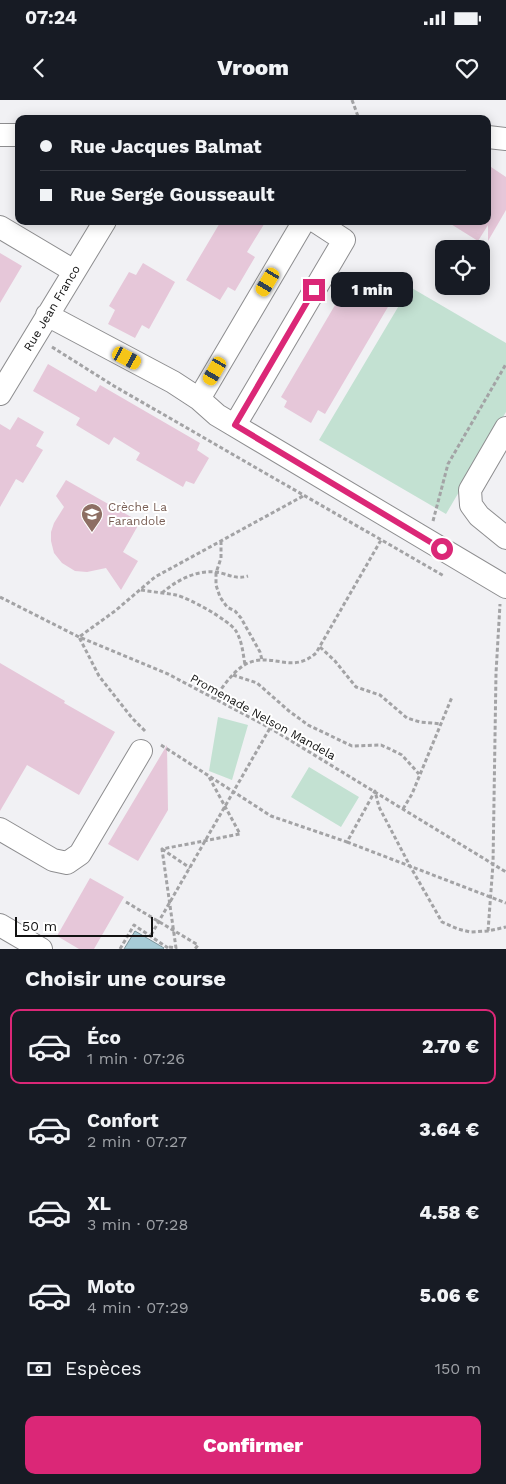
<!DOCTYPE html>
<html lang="fr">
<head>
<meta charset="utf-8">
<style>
  :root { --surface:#171b24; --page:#242831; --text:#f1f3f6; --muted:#9ea1a6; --line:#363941; --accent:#db2777 }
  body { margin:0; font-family:"Work Sans",sans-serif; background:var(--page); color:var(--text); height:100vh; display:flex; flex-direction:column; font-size:19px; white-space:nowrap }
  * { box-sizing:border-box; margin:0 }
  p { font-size:16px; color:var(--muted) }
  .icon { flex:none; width:28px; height:28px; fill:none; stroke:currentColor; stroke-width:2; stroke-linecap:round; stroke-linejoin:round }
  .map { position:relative; height:849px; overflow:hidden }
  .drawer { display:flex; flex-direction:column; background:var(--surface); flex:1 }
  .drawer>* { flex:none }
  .banner { position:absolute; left:15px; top:15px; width:476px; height:110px; border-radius:10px; box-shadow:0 2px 12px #0003; display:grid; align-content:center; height:110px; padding:0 25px; background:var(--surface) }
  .tools { position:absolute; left:435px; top:140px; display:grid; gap:10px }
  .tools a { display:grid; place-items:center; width:55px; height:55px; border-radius:10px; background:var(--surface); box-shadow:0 2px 12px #0003; font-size:25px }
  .scale { position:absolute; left:15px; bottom:12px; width:138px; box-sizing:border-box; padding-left:5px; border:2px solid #121212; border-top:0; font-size:14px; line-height:18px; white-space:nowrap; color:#121212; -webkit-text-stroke:4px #fff; paint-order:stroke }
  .end { position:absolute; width:22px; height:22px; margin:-11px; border:6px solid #db2777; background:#fff; box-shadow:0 0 0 2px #fff }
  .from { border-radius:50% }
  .bubble { position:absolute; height:35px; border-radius:10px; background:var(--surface); box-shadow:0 2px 12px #0003; font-size:16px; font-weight:800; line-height:35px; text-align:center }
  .car { position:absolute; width:15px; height:30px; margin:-15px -8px; border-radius:6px; box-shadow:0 0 4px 1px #0007; background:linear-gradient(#f5c518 24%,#345 0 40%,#f5c518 0 76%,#345 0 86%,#f5c518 0) }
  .banner b { display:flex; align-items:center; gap:18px; height:48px; font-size:19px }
  .banner b+b { border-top:1px solid var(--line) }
  .banner i { width:12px; height:12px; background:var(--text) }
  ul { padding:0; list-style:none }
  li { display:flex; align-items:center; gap:15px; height:75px; margin:0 10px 8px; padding:0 15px; border:2px solid transparent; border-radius:10px }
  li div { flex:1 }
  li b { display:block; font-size:19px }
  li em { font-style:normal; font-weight:800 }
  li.current { border-color:var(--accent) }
  li>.icon { width:45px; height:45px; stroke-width:1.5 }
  h2 { padding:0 25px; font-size:22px; line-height:60px }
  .pay { display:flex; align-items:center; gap:12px; height:55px; padding:0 25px; font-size:19px }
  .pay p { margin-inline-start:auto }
  .action { display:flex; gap:10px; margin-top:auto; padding:10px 25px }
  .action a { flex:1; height:58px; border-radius:10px; background:var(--accent); color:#fff; font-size:20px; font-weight:800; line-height:58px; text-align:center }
  .status { display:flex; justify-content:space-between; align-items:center; height:35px; padding:0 25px; background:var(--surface); direction:ltr }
  .status svg { height:14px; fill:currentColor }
  header { display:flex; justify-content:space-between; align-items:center; height:65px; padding:0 25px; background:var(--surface); font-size:22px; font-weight:800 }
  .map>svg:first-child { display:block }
  .green { fill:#c3e1d2 }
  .water { fill:#a7cbd6; stroke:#7a949b }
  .building { fill:#e6c7d9 }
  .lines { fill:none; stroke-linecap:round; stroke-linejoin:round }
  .minor-casing { stroke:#8d8d8f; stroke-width:24 }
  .path { stroke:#a3a3a5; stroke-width:3; stroke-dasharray:4 2.5; stroke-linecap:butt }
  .minor { stroke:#fff; stroke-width:22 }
  .route { stroke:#db2777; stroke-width:6 }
  .labels { text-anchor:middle; stroke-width:4; stroke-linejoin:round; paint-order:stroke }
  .street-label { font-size:12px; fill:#121212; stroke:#fff }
  .education-label { font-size:12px; fill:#785e54; stroke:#fff; text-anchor:start }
</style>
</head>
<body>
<div class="status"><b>07:24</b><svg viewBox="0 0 49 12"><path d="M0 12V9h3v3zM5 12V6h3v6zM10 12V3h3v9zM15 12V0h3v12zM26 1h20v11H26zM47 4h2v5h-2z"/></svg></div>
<header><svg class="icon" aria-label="back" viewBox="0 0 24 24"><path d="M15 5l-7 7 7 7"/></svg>Vroom<svg class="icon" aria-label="heart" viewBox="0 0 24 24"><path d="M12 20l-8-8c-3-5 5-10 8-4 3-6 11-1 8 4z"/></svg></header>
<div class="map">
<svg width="506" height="849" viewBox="0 0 506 849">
  <rect width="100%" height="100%" fill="#f1f1f4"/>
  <path class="green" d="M410,187L506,243V312L446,414L319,340Z
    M218,617L248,625L232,680L209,671Z
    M309,667L359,697L341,727L291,697Z"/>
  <path class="water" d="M135,831L164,848L163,849H124Z"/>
  <path class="building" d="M488,65L506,77V110L488,141V125L478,141L446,121H488Z
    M221,121H266L247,152L255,157L235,191L228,187L220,200L186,180Z
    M0,153L22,166L0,203Z
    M143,163L175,182L149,229L142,225L135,238L108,224L115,210L109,206L129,172L136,175Z
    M363,175L389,190L385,196L392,200L325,314L318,310L311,323L284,307L287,301L281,297L348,183L355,187Z
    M48,264L96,292L100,285L200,343L197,350L209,358L194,384L186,381L183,387L136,360L140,353L114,337L109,345L76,325L80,318L33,291Z
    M18,317L44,332L36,346L43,350L23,383L16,379L0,407V324L10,330Z
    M66,380L140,422L123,452L138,461L121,490L106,468L87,472L75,471L62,463L54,453L51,441V432L54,423L64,407L56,396Z
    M0,563L65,601L64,603L115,632L79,695L27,665L0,711Z
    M167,645L168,710L138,761L108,744Z
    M90,778L124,797L94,849H79L57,836Z"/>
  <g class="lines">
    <g class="minor-casing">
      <path id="minor" d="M0,35H19
        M488,37L506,39
        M0,127L74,171
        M47,215L173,282L199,299L217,315L506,487
        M0,294L105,121
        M199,299L304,121
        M235,325L344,140L315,121
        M506,328L470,390L471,405L479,416L506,438
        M0,729L53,760L67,763L80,754L141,651
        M0,825L41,849"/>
    </g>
    <path class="path" d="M352,0L359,19
      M52,247L114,286L444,476
      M433,421L448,364L506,264
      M221,441V458L216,473V485L220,497L227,507L235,511L241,518L260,552L262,560
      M141,490C153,492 165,493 176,495C189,498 229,520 236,531C242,541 243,553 245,565
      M162,493C178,479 200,468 221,473C232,476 237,479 248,476
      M0,497L79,537L168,574L270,628L506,772
      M320,547L335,561L356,587L380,595L407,618L420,622L442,624
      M233,575L257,583L289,611L308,625L352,646L381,645L390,649L402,655L419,674
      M214,599C223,587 232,572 246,564C272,551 292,575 316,553L381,440
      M145,631L132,618L99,576L79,537L115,511L155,477L305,395
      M161,645L271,716L347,742L375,691L379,707L410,766L442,822L458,829L470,832L488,831L506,827
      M403,709L412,694L452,597
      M347,742L506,803
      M162,749L190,768
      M126,802L198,845L195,849
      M488,831L493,764L496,573L500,504
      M151,835L270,628
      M169,847L176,848L162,749L240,734L209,677
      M120,849L134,825L168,848"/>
    <use href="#minor" class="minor"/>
  </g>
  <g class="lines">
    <path class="route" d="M314,190L235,325L442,449"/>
  </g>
  <defs>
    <g id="school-pin" transform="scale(1.125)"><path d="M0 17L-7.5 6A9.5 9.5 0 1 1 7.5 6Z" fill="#8d6e63" stroke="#fff"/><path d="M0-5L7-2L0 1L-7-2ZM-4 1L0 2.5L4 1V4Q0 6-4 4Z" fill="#fff"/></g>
  </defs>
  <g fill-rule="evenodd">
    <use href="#school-pin" x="92" y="414"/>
  </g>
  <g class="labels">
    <g class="street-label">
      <text transform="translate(52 208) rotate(-59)" y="4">Rue Jean Franco</text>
      <text transform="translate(263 617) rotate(29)" y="4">Promenade Nelson Mandela</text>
    </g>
    <g class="education-label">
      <text x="108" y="411">Crèche La<tspan x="108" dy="14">Farandole</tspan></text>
    </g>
  </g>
</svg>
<div class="tools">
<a><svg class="icon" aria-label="locate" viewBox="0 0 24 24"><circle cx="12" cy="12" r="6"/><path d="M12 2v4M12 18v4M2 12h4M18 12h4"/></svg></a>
</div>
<div class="scale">50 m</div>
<i class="end from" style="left:442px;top:449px"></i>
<i class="end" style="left:314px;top:190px"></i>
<div class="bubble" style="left:331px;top:172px;width:82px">1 min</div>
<i class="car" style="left:268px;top:182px;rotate:211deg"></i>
<i class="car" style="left:127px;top:258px;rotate:118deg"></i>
<i class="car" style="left:215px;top:271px;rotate:210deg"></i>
<div class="banner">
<b><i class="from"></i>Rue Jacques Balmat</b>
<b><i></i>Rue Serge Gousseault</b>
</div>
</div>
<section class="drawer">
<h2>Choisir une course</h2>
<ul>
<li class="current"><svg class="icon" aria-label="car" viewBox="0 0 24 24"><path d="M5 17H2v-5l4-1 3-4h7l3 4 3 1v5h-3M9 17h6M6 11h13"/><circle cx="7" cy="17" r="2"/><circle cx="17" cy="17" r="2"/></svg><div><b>Éco</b><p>1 min · 07:26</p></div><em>2.70 €</em></li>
<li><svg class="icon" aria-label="car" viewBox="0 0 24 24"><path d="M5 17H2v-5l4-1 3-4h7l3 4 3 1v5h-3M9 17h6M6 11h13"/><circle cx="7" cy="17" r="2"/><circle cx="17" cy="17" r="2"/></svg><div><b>Confort</b><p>2 min · 07:27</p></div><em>3.64 €</em></li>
<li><svg class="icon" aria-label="car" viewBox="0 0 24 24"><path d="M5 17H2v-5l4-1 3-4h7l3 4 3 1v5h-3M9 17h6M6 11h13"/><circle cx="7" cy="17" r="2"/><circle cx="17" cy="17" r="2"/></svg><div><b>XL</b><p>3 min · 07:28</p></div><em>4.58 €</em></li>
<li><svg class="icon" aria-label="car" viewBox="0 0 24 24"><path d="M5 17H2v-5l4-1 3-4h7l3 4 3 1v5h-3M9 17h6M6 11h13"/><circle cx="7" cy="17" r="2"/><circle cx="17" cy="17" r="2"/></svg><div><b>Moto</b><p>4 min · 07:29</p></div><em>5.06 €</em></li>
</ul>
<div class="pay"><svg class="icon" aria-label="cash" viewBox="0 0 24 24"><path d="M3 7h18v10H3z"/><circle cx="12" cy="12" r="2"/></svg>Espèces<p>150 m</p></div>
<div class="action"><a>Confirmer</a></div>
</section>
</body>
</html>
